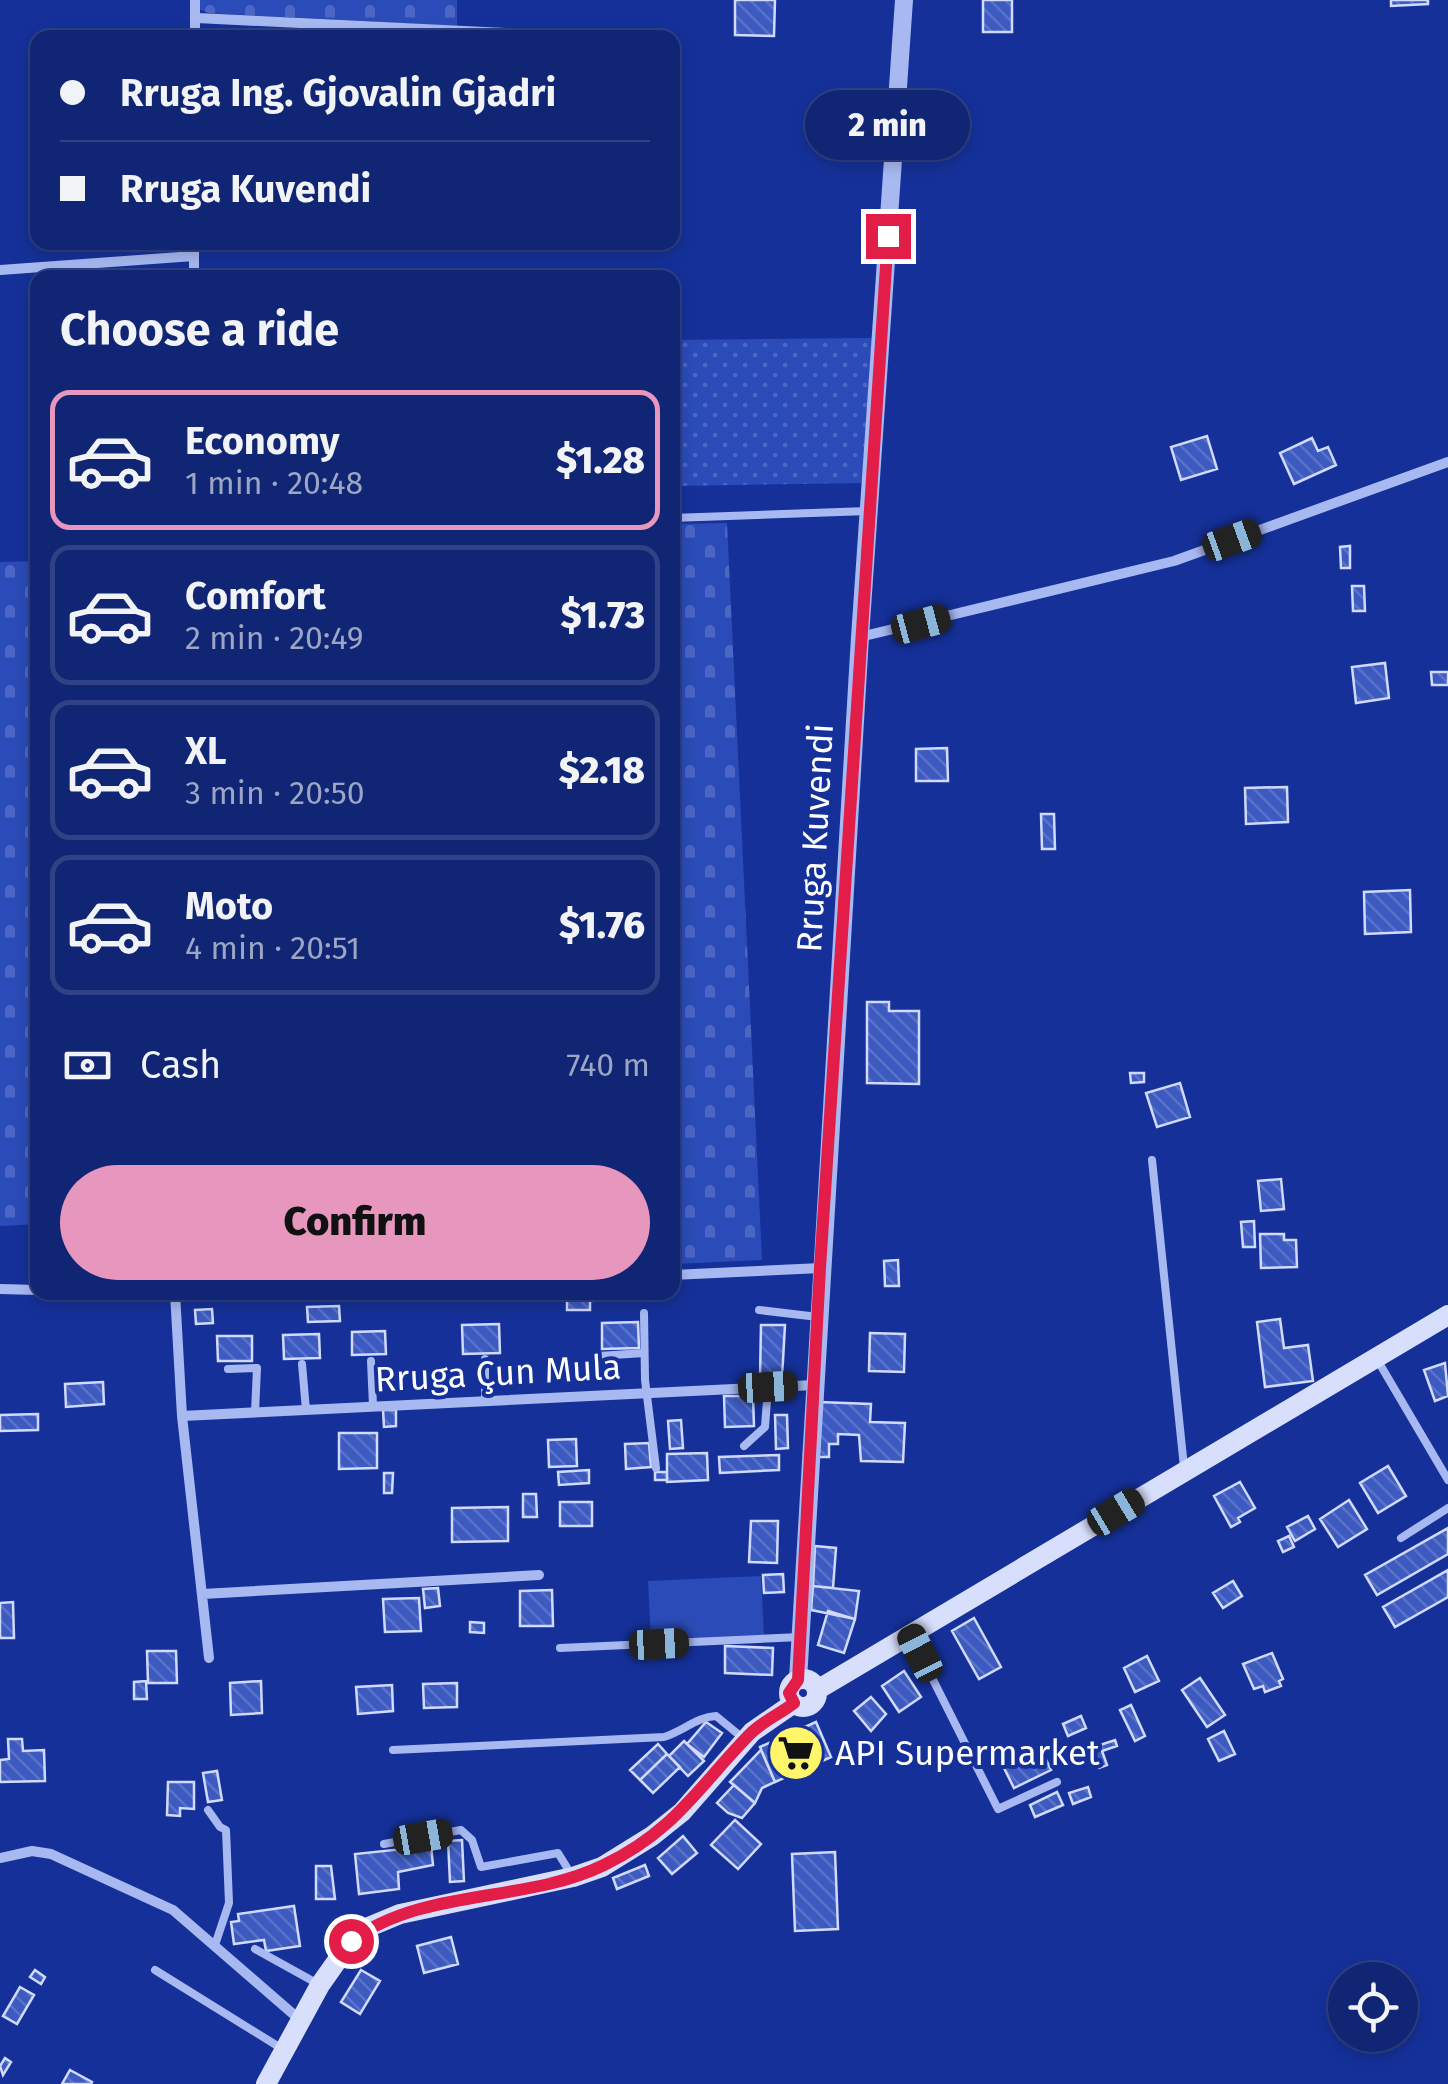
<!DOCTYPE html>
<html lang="en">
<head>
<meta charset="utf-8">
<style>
  :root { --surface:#102573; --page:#1e317b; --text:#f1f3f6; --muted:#9ca5c4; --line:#304285; --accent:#e797bd }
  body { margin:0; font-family:"Fira Sans",sans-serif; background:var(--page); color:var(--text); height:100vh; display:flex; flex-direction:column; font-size:38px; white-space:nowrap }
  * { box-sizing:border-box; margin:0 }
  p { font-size:32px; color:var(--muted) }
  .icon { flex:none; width:55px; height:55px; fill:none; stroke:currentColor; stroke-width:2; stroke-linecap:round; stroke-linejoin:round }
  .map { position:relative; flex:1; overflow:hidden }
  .sheet { position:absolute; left:30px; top:270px; width:650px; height:1030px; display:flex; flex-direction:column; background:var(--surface); border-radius:20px; box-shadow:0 5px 15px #0003,0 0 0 2px var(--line) }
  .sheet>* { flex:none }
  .top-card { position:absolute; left:30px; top:30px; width:650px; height:220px; border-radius:20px; box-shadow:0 5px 15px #0003,0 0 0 2px var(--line); display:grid; align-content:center; height:220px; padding:0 30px; background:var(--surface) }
  .fabs { position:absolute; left:1328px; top:1962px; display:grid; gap:20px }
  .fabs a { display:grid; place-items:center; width:90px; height:90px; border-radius:50%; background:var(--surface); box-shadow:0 5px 15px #0003,0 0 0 2px var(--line); font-size:50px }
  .end { position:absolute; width:45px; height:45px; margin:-22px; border:12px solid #e11d48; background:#fff; box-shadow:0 0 0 5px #fff }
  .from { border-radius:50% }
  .bubble { position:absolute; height:70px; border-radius:35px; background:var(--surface); box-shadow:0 5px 15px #0003,0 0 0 2px var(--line); font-size:32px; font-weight:800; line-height:70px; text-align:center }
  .car { position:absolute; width:30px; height:60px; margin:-30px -15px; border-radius:12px; box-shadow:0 0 8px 2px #0007; background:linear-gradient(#222 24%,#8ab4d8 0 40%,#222 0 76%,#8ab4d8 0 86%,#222 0) }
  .top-card b { display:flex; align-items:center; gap:35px; height:95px; font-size:38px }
  .top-card b+b { border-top:2px solid var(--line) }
  .top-card i { width:25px; height:25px; background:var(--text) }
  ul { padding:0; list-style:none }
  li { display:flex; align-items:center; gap:30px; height:140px; margin:0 20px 15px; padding:0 10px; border:5px solid var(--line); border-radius:20px }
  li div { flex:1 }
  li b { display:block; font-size:38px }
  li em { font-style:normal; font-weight:800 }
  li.selected { border-color:var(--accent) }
  li>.icon { width:90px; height:90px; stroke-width:1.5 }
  h2 { padding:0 30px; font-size:45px; line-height:120px }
  .pay { display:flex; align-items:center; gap:25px; height:110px; padding:0 30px; font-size:38px }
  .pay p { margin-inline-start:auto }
  .primary-button { display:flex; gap:20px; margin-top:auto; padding:20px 30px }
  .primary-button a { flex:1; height:115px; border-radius:60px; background:var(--accent); color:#111; font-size:40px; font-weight:800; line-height:115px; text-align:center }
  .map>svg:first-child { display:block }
  .grass { fill:url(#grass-dots) }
  .cemetery { fill:url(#cemetery-stones) }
  .garden { fill:#2b4bb8 }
  .building { fill:url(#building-back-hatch); stroke:#d0dafd; stroke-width:2.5 }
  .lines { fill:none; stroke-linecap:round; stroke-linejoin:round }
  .service { stroke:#a8b9f2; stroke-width:8 }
  .minor { stroke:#a8b9f2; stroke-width:10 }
  .tertiary { stroke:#a8b9f2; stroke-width:18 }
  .secondary { stroke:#d8dffc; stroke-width:20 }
  .route { stroke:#e11d48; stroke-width:12 }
  .labels { text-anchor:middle; stroke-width:8; stroke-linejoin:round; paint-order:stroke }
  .street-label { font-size:35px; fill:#fff; stroke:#153199 }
  .poi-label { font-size:35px; fill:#fff; stroke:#153199; text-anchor:start }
</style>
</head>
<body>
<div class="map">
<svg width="1448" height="2084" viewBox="0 0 1448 2084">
  <defs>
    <pattern id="grass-dots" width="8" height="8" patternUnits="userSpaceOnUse" patternTransform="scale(2.5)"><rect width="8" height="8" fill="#2b4bb8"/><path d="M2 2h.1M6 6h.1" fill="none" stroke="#4b66c3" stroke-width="1.8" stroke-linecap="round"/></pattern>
    <pattern id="cemetery-stones" width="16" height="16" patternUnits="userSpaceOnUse" patternTransform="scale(2.5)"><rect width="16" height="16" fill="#2b4bb8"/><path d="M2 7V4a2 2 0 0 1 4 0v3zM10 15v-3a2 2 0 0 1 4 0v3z" fill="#4b66c3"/></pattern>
    <pattern id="building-back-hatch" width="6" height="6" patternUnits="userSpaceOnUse" patternTransform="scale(2.5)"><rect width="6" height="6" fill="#3d5ac0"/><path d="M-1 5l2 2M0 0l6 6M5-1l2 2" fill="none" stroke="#5a73c9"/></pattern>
  </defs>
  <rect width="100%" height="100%" fill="#153199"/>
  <path class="grass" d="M872,338L862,483L673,486L672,340Z"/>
  <path class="cemetery" d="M199,0H457V26L208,13L199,9Z
    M727,523L762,1260L673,1264V524Z
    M38,561L37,1224L0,1226V562Z"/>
  <path class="garden" d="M761,1576L764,1636L651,1641L648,1581Z"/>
  <path class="building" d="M735,0H775L774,36L735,35Z
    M983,0H1012V32H983Z
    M1391,0H1428V4L1391,6Z
    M32,120H38V148H34Z
    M1207,436L1217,469L1181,480L1171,447Z
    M1312,438L1318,451L1328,447L1336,465L1294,484L1280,453Z
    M1350,546V568H1341L1340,547Z
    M1352,586H1364L1365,611H1353Z
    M1385,663L1389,698L1356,703L1352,667Z
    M1431,672H1448V685H1432Z
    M947,748L948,781H916V749Z
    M1287,787L1288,822L1246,824L1245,788Z
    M1041,814H1054L1055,849H1042Z
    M1410,890L1411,932L1365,934L1364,892Z
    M867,1002H889V1011H919V1084L867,1083Z
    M1130,1073H1144V1082L1131,1083Z
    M1180,1083L1190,1117L1157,1127L1146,1093Z
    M1281,1179L1284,1209L1261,1211L1258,1181Z
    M1254,1221L1255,1247H1243L1241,1222Z
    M1260,1234H1284V1240H1296L1297,1267L1261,1268Z
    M898,1260L899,1286H885L884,1261Z
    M574,1292H647V1298L590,1301V1310H567V1299L574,1298Z
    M339,1306L340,1321L308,1322L307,1307Z
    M212,1309L213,1323L196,1324L195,1310Z
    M1280,1319L1284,1348L1308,1345L1313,1381L1265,1387L1257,1322Z
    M638,1322L639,1348L602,1349V1323Z
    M499,1324L500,1353L463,1354L462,1325Z
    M761,1325H785L782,1378L760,1377Z
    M385,1331L386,1354L352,1355V1332Z
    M870,1333L905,1334L904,1372L869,1371Z
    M319,1334L320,1358L284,1359L283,1335Z
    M217,1336H252V1361H218Z
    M1445,1363L1448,1396L1435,1401L1424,1370Z
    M103,1382L104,1404L66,1407L65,1384Z
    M724,1396H753L754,1426L725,1427Z
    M819,1402L871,1404L870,1422L905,1423L903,1462L861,1461L859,1435L838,1434V1444H829V1457H817Z
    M383,1410H396V1426L384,1427Z
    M38,1414V1430L0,1431V1415Z
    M775,1415H787L788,1448L776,1449Z
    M681,1420L683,1448L670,1449L668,1421Z
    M339,1433H377V1468L339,1469Z
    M576,1439L577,1466L549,1467L548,1440Z
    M649,1443L651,1467L626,1469L625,1444Z
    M707,1453L708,1480L667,1482V1454Z
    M779,1455V1470L720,1473L719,1457Z
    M1388,1466L1406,1496L1378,1513L1360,1483Z
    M589,1470V1483L559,1485L558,1472Z
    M655,1472H667V1480H655Z
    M384,1473H393L392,1493H384Z
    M1240,1482L1255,1508L1238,1518L1240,1522L1231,1527L1214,1496Z
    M523,1494H536L537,1517H523Z
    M1349,1500L1367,1529L1338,1547L1320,1519Z
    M560,1502H592V1526H560Z
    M508,1507V1541L452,1542V1508Z
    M1308,1516L1315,1529L1295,1541L1287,1527Z
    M751,1521H778L777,1563L749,1562Z
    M1448,1528V1554L1377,1595L1365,1575Z
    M1289,1536L1294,1547L1283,1552L1278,1541Z
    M815,1546L836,1548L833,1588L813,1586Z
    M1448,1570V1597L1395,1627L1383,1607Z
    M783,1574L784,1592L764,1593L763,1575Z
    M1233,1581L1242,1596L1223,1608L1213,1593Z
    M813,1586L859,1591L855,1619L811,1610Z
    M438,1588L440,1606L425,1608L423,1589Z
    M552,1590L553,1626H520V1591Z
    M419,1598L421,1631L385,1632L383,1599Z
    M13,1602L14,1638H0V1603Z
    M828,1611L855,1619L844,1653L818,1645Z
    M974,1618L1001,1667L979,1679L952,1631Z
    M470,1622L484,1623V1633L470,1632Z
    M725,1646L773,1648L772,1675L725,1673Z
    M147,1651H176L177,1683H148Z
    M1272,1653L1283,1679L1279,1681L1281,1686L1265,1692L1263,1686L1254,1689L1243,1664Z
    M1147,1656L1159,1681L1135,1692L1124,1668Z
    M904,1671L921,1697L899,1712L882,1686Z
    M1200,1678L1225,1715L1207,1727L1182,1690Z
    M146,1681L147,1699H134V1682Z
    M261,1681L262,1713L231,1715L230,1683Z
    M457,1683V1707L424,1708L423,1684Z
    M392,1685L393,1711L358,1714L356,1687Z
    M871,1697L886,1714L871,1731L854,1711Z
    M1131,1705L1145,1736L1135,1741L1120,1710Z
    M1081,1716L1086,1728L1068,1736L1063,1724Z
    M706,1722L722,1733L704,1757L687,1744Z
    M816,1722L831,1757L775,1782L760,1747Z
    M1224,1731L1235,1754L1219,1761L1208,1739Z
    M8,1739H22L23,1751L44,1750L45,1781L0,1782V1760L9,1759Z
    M1115,1740L1117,1746L1102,1751L1107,1765L1099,1768L1091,1748Z
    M684,1741L704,1761L688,1776L669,1756Z
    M658,1744L667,1754L640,1780L630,1770Z
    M1041,1749L1051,1770L1014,1788L1004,1768Z
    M761,1750L775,1782L762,1788L755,1803L730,1782Z
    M667,1754L680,1767L653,1793L640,1780Z
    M217,1771L222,1800L208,1802L203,1773Z
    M168,1782H194V1809L180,1808V1816L167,1815Z
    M734,1785L755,1803L742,1818L728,1813L717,1803Z
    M1088,1787L1091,1797L1073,1804L1069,1793Z
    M1057,1792L1063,1805L1035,1817L1030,1805Z
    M735,1820L761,1844L738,1869L711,1845Z
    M683,1836L697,1853L672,1874L658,1858Z
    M462,1840L464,1881L450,1882L448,1841Z
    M431,1846L433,1865L398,1872L399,1889L359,1894L355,1854Z
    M835,1852L838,1929L795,1931L792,1854Z
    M645,1865L649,1876L617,1889L613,1878Z
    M316,1866H331L335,1899H316Z
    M294,1906L300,1946L266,1951L264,1940L234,1944L231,1922L239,1921L238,1914Z
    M451,1937L458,1964L424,1973L417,1946Z
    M35,1970L45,1977L41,1984L30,1977Z
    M361,1970L380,1981L360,2014L341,2002Z
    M20,1987L34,1995L17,2024L3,2016Z
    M5,2058L11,2062L3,2075L0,2066Z
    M70,2070L92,2082L91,2084H62Z"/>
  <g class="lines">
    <path class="service" d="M672,518L868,511
      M1152,1160L1184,1467
      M759,1310L818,1317
      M644,1313L645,1380L656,1468
      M598,1356L644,1353
      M371,1361L373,1406
      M1378,1361L1448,1480
      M302,1364L306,1410
      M228,1369L257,1368L255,1412
      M485,1401V1359
      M744,1446L765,1427L768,1387
      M1401,1538L1448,1508
      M912,1638L998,1809L1057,1782
      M560,1648L800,1637
      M393,1750L664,1737C683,1731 697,1717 716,1716L744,1739
      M208,1810L220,1827L226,1830L229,1903L215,1945
      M384,1844L461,1830L472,1840L481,1867L558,1853L571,1874
      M255,1949L320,1985
      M155,1970L284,2050"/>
    <path class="minor" d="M195,0V38
      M197,18L505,33
      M0,270L194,256
      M194,278V242
      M860,637L1174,561L1448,462
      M672,1275L821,1268
      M0,1289L38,1290
      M154,1292H247
      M175,1293L182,1416L209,1658
      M182,1416L815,1385
      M203,1594L539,1575
      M0,1858L32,1851L51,1854L173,1910L300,2020"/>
    <path class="tertiary" d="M798,1680L860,637L904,0"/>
    <path class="secondary" d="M789 1693a14 14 0 1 1 28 0a14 14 0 1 1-28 0Z
      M817,1690L1448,1315
      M266,2084L320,1985L351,1941L371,1926L400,1914L573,1877L602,1867L652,1836L682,1812L752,1732L794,1703"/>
  </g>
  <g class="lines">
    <path class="route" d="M351,1941C425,1887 524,1904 604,1865C675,1831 699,1786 750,1734C763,1721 780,1714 794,1703L789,1693L798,1680L820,1268L888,236"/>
  </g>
  <defs>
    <g id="supermarket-disc" transform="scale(2.875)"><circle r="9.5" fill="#fff56a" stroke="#153199"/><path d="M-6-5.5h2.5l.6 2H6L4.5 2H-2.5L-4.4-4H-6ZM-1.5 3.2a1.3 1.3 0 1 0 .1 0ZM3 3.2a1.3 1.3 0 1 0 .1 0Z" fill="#111"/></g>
  </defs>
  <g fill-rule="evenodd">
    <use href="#supermarket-disc" x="796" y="1753"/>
  </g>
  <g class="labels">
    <g class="street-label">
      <text transform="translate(815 838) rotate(-87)" y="12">Rruga Kuvendi</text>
      <text transform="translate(498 1373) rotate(-3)" y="12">Rruga Çun Mula</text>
    </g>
    <g class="poi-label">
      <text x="835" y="1765">API Supermarket</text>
    </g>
  </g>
</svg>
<div class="fabs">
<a><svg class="icon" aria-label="locate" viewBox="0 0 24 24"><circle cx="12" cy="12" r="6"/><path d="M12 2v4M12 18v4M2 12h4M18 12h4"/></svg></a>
</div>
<i class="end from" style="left:351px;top:1941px"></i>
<i class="end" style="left:888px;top:236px"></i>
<div class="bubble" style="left:805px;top:90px;width:165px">2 min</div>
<i class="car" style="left:1232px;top:540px;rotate:70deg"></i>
<i class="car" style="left:921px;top:624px;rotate:75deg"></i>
<i class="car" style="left:768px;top:1387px;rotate:87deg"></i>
<i class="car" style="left:1116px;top:1512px;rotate:59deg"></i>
<i class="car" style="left:659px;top:1644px;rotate:87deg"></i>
<i class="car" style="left:920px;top:1653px;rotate:333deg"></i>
<i class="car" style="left:423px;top:1837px;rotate:80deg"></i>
<div class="top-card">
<b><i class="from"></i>Rruga Ing. Gjovalin Gjadri</b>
<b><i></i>Rruga Kuvendi</b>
</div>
<section class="sheet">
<h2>Choose a ride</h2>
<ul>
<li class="selected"><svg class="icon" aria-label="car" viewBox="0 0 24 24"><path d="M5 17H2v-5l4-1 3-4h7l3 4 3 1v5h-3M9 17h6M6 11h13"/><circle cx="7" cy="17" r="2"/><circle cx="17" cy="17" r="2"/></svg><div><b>Economy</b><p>1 min · 20:48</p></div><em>$1.28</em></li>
<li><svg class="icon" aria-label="car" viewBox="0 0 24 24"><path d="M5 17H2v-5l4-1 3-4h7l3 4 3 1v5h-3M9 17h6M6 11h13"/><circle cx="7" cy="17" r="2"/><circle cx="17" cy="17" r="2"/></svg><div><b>Comfort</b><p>2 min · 20:49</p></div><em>$1.73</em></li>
<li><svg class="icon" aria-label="car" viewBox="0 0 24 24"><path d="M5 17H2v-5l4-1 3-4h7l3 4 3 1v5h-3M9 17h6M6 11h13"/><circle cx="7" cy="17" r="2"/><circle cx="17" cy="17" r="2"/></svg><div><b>XL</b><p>3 min · 20:50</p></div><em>$2.18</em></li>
<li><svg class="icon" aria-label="car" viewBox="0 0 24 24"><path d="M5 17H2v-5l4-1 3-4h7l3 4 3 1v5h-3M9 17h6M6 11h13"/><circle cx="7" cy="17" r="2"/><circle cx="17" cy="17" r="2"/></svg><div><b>Moto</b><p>4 min · 20:51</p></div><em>$1.76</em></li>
</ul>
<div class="pay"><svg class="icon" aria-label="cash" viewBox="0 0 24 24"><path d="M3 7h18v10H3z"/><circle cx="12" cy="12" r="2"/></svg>Cash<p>740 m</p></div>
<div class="primary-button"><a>Confirm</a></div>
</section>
</div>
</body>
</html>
